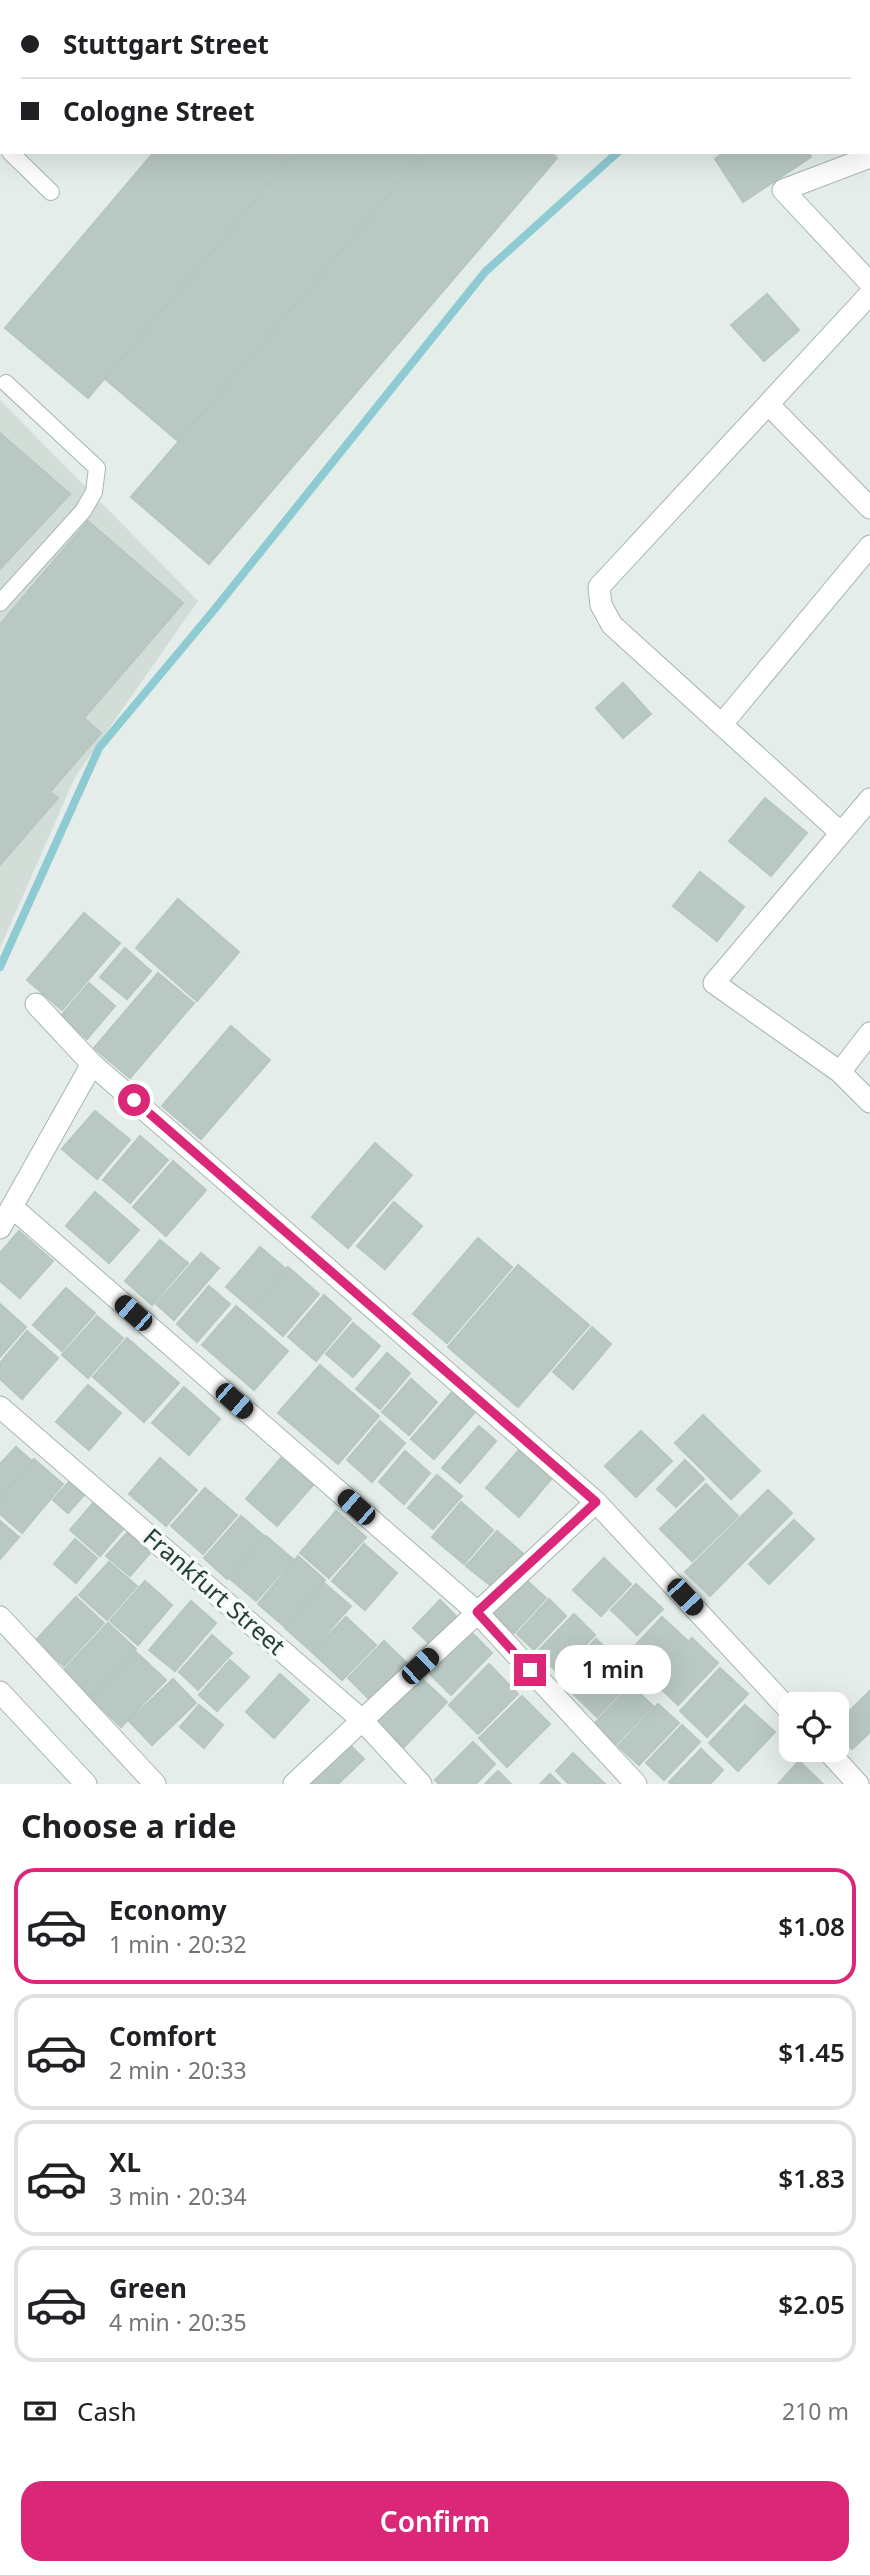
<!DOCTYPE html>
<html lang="en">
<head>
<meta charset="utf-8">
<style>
  :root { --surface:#fff; --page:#f6f6f6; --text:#202124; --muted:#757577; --line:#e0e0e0; --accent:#db2777 }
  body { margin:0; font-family:"Noto Sans",sans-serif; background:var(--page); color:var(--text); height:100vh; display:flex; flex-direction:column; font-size:26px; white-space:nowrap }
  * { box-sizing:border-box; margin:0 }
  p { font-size:23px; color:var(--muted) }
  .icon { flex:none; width:38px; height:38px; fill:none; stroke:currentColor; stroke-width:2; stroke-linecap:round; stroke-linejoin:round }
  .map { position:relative; height:1784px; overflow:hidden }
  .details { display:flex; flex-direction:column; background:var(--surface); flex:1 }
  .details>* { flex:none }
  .top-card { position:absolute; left:0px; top:0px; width:872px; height:154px; box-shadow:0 7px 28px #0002; display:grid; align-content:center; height:154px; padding:0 21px; background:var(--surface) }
  .tools { position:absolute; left:779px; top:1692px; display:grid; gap:14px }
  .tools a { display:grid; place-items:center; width:70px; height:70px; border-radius:14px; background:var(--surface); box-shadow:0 7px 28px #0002; font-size:35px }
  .end { position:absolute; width:32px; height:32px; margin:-16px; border:9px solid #db2777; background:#fff; box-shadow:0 0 0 4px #fff }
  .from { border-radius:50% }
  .bubble { position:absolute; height:49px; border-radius:21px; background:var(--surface); box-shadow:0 7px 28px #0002; font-size:23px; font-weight:600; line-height:49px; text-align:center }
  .car { position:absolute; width:21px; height:42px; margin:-21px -10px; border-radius:9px; box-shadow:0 0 5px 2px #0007; background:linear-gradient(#222 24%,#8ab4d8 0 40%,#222 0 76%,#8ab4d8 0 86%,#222 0) }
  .top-card b { display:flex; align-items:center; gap:24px; height:66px; font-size:26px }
  .top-card b+b { border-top:2px solid var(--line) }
  .top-card i { width:18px; height:18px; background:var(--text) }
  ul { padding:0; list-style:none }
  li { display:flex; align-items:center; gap:21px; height:116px; margin:0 14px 10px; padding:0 7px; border:4px solid var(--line); border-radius:21px }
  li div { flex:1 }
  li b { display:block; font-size:26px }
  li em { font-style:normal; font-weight:600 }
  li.on { border-color:var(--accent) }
  li>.icon { width:63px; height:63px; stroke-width:1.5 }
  h2 { padding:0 21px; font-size:32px; line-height:84px }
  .pay { display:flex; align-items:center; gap:18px; height:77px; padding:0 21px; font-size:26px }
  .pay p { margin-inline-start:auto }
  .cta { display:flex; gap:14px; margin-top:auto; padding:14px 21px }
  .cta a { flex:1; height:80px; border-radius:21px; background:var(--accent); color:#fff; font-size:28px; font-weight:600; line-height:80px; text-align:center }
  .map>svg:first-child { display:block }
  .built { fill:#d2ddd8 }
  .water { fill:#8dcad2 }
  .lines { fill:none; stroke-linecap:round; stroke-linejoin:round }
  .stream { stroke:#8dcad2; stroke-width:8 }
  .building { fill:#b9c8c2; stroke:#b6c7bf; stroke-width:2 }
  .lane-casing { stroke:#a6b5b0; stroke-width:18 }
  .street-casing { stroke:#a6b5b0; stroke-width:23 }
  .lane { stroke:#fff; stroke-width:16 }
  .street { stroke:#fff; stroke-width:21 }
  .route { stroke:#db2777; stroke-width:9 }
  .labels { text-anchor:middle; stroke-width:7; stroke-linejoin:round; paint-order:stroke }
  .street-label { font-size:24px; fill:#233f36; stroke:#f5faf7 }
</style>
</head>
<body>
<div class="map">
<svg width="870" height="1784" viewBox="0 0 870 1784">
  <rect width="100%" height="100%" fill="#e4ede9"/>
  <path class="built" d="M0,400L198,601L75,777L0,948Z"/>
  <path class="water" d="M0,0H253L265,2H4Z"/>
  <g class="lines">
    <path class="stream" d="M0,967L99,748L214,610L485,272L618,152"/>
  </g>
  <path class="building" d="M154,152H295L88,398L5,328Z
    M297,152H425L178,441L105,379Z
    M427,152H551L557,158L209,564L131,497Z
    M724,152H808L811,157L743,202L715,159Z
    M767,294L799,330L764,361L731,325Z
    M0,433L70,494L0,569Z
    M88,521L183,603L84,718L101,733L50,792L58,798L0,865V624Z
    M623,683L651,714L623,738L596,708Z
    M765,798L807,833L771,876L729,841Z
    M700,872L744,907L717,941L673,906Z
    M178,899L239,952L197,1001L136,948Z
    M84,913L120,943L62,1010L27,980Z
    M125,948L151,971L127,999L100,977Z
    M158,973L194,1003L130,1078L94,1048Z
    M89,983L115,1006L87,1039L61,1016Z
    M231,1026L270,1060L201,1139L162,1106Z
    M95,1111L130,1140L97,1179L62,1149Z
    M140,1136L168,1160L130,1203L103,1180Z
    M375,1143L412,1175L348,1248L312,1217Z
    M173,1161L206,1190L166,1236L133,1207Z
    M95,1192L139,1230L109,1263L66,1226Z
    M394,1202L422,1226L385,1269L357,1246Z
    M19,1231L53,1261L20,1298L0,1281V1253Z
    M478,1238L512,1267L447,1343L413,1314Z
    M160,1240L188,1263L152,1305L125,1281Z
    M260,1247L286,1269L252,1309L226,1287Z
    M201,1253L219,1268L174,1320L156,1304Z
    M518,1265L589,1325L518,1407L448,1347Z
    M288,1267L319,1294L283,1336L252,1309Z
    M209,1286L230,1304L197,1342L177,1324Z
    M66,1288L95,1313L62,1351L33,1325Z
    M324,1295L351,1319L316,1361L288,1337Z
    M0,1304L26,1327L0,1357Z
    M236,1306L288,1351L254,1390L202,1345Z
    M97,1316L123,1338L88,1378L62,1355Z
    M353,1323L380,1346L353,1377L326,1354Z
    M592,1327L611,1344L573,1389L553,1372Z
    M27,1331L58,1358L22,1399L0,1379V1363Z
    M127,1338L179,1383L144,1422L93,1377Z
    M387,1353L410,1373L380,1409L356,1389Z
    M320,1365L379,1416L338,1464L278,1413Z
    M411,1379L437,1402L409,1435L382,1412Z
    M88,1385L121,1413L89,1450L56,1422Z
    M184,1387L220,1419L189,1455L152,1423Z
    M453,1391L476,1411L434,1459L411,1439Z
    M703,1415L760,1471L731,1499L675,1443Z
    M380,1421L405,1443L372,1482L347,1460Z
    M479,1426L496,1441L460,1483L442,1468Z
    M641,1431L672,1461L636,1497L605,1466Z
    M16,1447L32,1461L0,1497V1464Z
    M519,1450L552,1478L519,1517L486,1488Z
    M405,1451L430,1473L404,1504L379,1482Z
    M160,1458L197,1490L166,1526L129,1494Z
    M281,1458L313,1485L277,1526L246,1499Z
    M34,1459L63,1484L22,1533L0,1514V1499Z
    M685,1460L704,1479L676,1507L657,1489Z
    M437,1475L462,1496L433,1529L408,1508Z
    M70,1481L85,1494L68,1513L53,1500Z
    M706,1484L738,1516L692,1561L660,1529Z
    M205,1488L237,1515L203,1554L171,1526Z
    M768,1490L792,1513L710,1596L685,1572Z
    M94,1502L124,1528L100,1556L70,1530Z
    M461,1502L493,1530L464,1564L432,1537Z
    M336,1511L366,1537L329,1578L300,1553Z
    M241,1516L264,1536L227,1579L204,1558Z
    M794,1520L814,1539L769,1584L749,1564Z
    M0,1521L19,1537L0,1559Z
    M497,1531L527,1557L495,1589L466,1566Z
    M127,1533L150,1553L130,1576L106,1556Z
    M266,1536L293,1559L256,1601L229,1578Z
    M75,1539L97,1558L76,1583L54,1564Z
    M364,1544L397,1573L365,1610L332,1581Z
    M298,1556L325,1580L284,1626L258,1604Z
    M604,1558L631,1584L601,1616L573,1590Z
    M109,1562L137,1586L107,1620L79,1595Z
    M523,1577L546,1598L514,1633L491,1611Z
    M145,1581L172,1605L138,1645L110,1621Z
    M324,1583L351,1606L311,1651L285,1628Z
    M636,1584L663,1609L637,1635L611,1610Z
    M76,1597L104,1623L64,1666L36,1640Z
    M549,1599L566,1616L534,1650L517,1634Z
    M440,1600L460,1620L434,1648L413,1628Z
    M191,1601L216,1623L175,1671L149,1650Z
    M574,1614L595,1635L558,1673L537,1652Z
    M346,1617L376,1645L342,1680L312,1652Z
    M662,1617L688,1641L656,1675L630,1651Z
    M108,1623L136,1649L91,1697L63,1671Z
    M469,1630L492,1653L451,1695L428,1672Z
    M212,1635L232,1653L198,1690L179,1672Z
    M692,1638L718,1663L678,1705L652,1680Z
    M596,1639L636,1676L597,1717L558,1679Z
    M384,1641L410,1666L374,1704L348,1678Z
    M136,1652L166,1680L121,1727L92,1699Z
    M230,1660L249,1677L217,1711L199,1695Z
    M489,1664L518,1694L478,1734L449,1705Z
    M720,1668L748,1694L707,1737L680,1711Z
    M280,1674L309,1700L274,1738L246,1712Z
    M417,1674L447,1702L404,1747L374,1718Z
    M173,1679L196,1703L152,1745L129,1721Z
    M631,1685L653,1706L616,1744L594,1724Z
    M870,1691V1732L852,1749L836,1733V1724Z
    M522,1696L550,1724L507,1767L479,1738Z
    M658,1704L679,1723L639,1765L618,1746Z
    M199,1705L223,1725L204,1748L180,1727Z
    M745,1705L775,1732L738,1771L709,1743Z
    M682,1725L700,1742L664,1780L646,1763Z
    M346,1741L364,1759L340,1782L322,1764Z
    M473,1742L495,1764L476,1784H439L435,1780Z
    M701,1749L723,1770L710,1784H671L669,1782Z
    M573,1753L605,1784H569L556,1771Z
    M799,1761L823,1784H778Z
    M322,1766L339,1784H302Z
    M498,1771L511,1784H485Z
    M550,1774L560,1784H540Z"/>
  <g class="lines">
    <g class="lane-casing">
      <path id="lane" d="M0,142L2,144
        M10,152L51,192
        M0,603L83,511L94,492L97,468L6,383"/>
    </g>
    <g class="street-casing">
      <path id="street" d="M838,2L843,0
        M870,157L783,190L870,283
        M769,405L870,508
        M722,724L870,546
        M870,799L714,983L840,1072L870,1102
        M841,833L612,625L601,605L599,587L870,294
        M36,1004L92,1064L596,1502L791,1712
        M840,1072L870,1033
        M12,1207L477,1612L636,1784
        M0,1228L92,1064
        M0,1407L362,1720L421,1784
        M0,1617L155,1784
        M0,1692L86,1784
        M827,1750L858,1784
        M294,1784L596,1502"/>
    </g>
    <use href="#lane" class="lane"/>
    <use href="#street" class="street"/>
  </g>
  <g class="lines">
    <path class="route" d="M134,1100L596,1502L477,1612L530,1670"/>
  </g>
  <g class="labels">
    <g class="street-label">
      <text transform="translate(214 1592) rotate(41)" y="8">Frankfurt Street</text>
    </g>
  </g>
</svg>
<div class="tools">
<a><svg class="icon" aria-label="locate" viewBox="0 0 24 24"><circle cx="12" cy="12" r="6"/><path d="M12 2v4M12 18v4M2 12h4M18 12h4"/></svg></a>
</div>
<i class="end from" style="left:134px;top:1100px"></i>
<i class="end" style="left:530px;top:1670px"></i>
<div class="bubble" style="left:555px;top:1645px;width:116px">1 min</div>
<i class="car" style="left:133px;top:1313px;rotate:311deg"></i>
<i class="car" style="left:234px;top:1401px;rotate:131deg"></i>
<i class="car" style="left:356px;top:1507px;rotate:311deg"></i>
<i class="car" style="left:685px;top:1597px;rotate:137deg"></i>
<i class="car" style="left:420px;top:1666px;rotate:47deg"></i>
<div class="top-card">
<b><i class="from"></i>Stuttgart Street</b>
<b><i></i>Cologne Street</b>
</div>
</div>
<section class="details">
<h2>Choose a ride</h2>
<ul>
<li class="on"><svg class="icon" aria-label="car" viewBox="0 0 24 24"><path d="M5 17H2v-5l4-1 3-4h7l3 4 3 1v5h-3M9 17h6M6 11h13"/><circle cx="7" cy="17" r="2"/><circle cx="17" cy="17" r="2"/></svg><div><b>Economy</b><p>1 min · 20:32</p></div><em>$1.08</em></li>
<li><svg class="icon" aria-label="car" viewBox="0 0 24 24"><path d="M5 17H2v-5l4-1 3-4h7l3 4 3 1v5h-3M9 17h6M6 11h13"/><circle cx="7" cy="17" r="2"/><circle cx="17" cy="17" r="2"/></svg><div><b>Comfort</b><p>2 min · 20:33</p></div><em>$1.45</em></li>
<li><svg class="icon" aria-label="car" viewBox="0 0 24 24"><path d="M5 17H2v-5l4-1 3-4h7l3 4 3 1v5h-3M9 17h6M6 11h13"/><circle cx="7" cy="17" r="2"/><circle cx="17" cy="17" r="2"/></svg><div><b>XL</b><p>3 min · 20:34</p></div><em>$1.83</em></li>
<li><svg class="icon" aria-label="car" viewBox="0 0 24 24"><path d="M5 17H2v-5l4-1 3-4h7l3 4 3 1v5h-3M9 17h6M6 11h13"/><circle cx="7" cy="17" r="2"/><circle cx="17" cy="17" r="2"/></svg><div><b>Green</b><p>4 min · 20:35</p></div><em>$2.05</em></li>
</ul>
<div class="pay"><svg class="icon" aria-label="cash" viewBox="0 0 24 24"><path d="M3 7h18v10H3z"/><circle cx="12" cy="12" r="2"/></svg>Cash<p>210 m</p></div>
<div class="cta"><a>Confirm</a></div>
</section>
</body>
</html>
